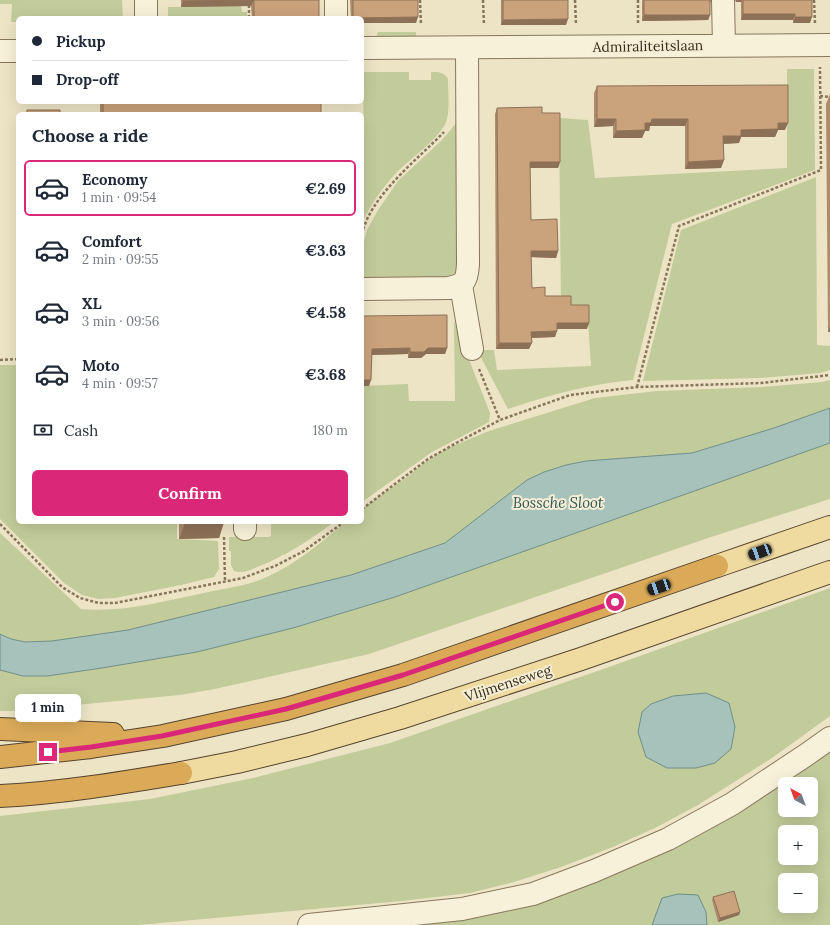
<!DOCTYPE html>
<html lang="en">
<head>
<meta charset="utf-8">
<style>
  :root { --surface:#fff; --page:#f6f6f7; --text:#1f2937; --muted:#747a83; --line:#e0e1e3; --accent:#db2777 }
  body { margin:0; font-family:Lora,serif; background:var(--page); color:var(--text); height:100vh; display:flex; flex-direction:column; font-size:15px; white-space:nowrap }
  * { box-sizing:border-box; margin:0 }
  p { font-size:13px; color:var(--muted) }
  .icon { flex:none; width:22px; height:22px; fill:none; stroke:currentColor; stroke-width:2; stroke-linecap:round; stroke-linejoin:round }
  .map { position:relative; flex:1; overflow:hidden }
  .panel { position:absolute; left:16px; top:112px; width:348px; height:412px; display:flex; flex-direction:column; background:var(--surface); border-radius:6px; box-shadow:0 4px 16px #0002 }
  .panel>* { flex:none }
  .guide { position:absolute; left:16px; top:16px; width:348px; height:88px; border-radius:6px; box-shadow:0 4px 16px #0002; display:grid; align-content:center; height:88px; padding:0 16px; background:var(--surface) }
  .needle { width:26px; rotate:319deg }
  .fabs { position:absolute; left:778px; top:777px; display:grid; gap:8px }
  .fabs a { display:grid; place-items:center; width:40px; height:40px; border-radius:6px; background:var(--surface); box-shadow:0 4px 16px #0002; font-size:20px }
  .end { position:absolute; width:18px; height:18px; margin:-9px; border:5px solid #db2777; background:#fff; box-shadow:0 0 0 2px #fff }
  .from { border-radius:50% }
  .bubble { position:absolute; height:28px; border-radius:6px; background:var(--surface); box-shadow:0 4px 16px #0002; font-size:13px; font-weight:800; line-height:28px; text-align:center }
  .car { position:absolute; width:12px; height:24px; margin:-12px -6px; border-radius:5px; box-shadow:0 0 3px 1px #0007; background:linear-gradient(#222 24%,#8ab4d8 0 40%,#222 0 76%,#8ab4d8 0 86%,#222 0) }
  .guide b { display:flex; align-items:center; gap:14px; height:38px; font-size:15px }
  .guide b+b { border-top:1px solid var(--line) }
  .guide i { width:10px; height:10px; background:var(--text) }
  ul { padding:0; list-style:none }
  li { display:flex; align-items:center; gap:12px; height:56px; margin:0 8px 6px; padding:0 8px; border:2px solid transparent; border-radius:6px }
  li div { flex:1 }
  li b { display:block; font-size:15px }
  li em { font-style:normal; font-weight:800 }
  li.current { border-color:var(--accent) }
  li>.icon { width:36px; height:36px; stroke-width:1.5 }
  h2 { padding:0 16px; font-size:18px; line-height:48px }
  .pay { display:flex; align-items:center; gap:10px; height:44px; padding:0 16px; font-size:15px }
  .pay p { margin-inline-start:auto }
  .cta { display:flex; gap:8px; margin-top:auto; padding:8px 16px }
  .cta a { flex:1; height:46px; border-radius:6px; background:var(--accent); color:#fff; font-size:16px; font-weight:800; line-height:46px; text-align:center }
  .map>svg:first-child { display:block }
  .green { fill:#c2cb9a; fill-rule:evenodd }
  .water { fill:#a7c1bb; stroke:#6e8f89 }
  .lines { fill:none; stroke-linecap:round; stroke-linejoin:round }
  .minor-casing { stroke:#88765c; stroke-width:24 }
  .major-casing { stroke:#564430; stroke-width:24 }
  .highway-casing { stroke:#564430; stroke-width:24 }
  .path { stroke:#88765c; stroke-width:2.5; stroke-dasharray:3 2; stroke-linecap:butt }
  .minor { stroke:#f8f1d9; stroke-width:22 }
  .major { stroke:#efdb9f; stroke-width:22 }
  .highway { stroke:#daaa59; stroke-width:22 }
  .wall { fill:#ae8b6b }
  .shaded-wall { fill:#8d7157 }
  .building { fill:#caa27c; stroke:#8d7157 }
  .route { stroke:#db2777; stroke-width:5 }
  .labels { text-anchor:middle; stroke-width:4; stroke-linejoin:round; paint-order:stroke }
  .street-label { font-size:14px; fill:#392d1f; stroke:#f5eed5 }
  .water-label { font-size:15px; font-style:italic; fill:#2f5858; stroke:#f5eed5 }
</style>
</head>
<body>
<div class="map">
<svg width="830" height="925" viewBox="0 0 830 925">
  <rect width="100%" height="100%" fill="#ede4c6"/>
  <path class="green" d="M0,0H122L123,18H18V22H11L12,4H0Z
    M241,6L242,12H247V18H168V7Z
    M378,32H416V40L377,39V34Z
    M787,69H814L815,170L672,224L633,380C590,384 549,395 508,409L477,350H494L497,370L591,366L587,307L561,306L559,118L588,120L595,178L787,168Z
    M363,72H409V80H431V72C439,72 444,72 448,79C448,91 450,107 447,119C443,136 410,159 397,172C383,187 371,204 362,223V172L364,171Z
    M458,121L459,266L456,272L448,277L362,279V248L367,230L378,210L398,181L442,140Z
    M816,177L817,345L830,346V370L820,373L761,378L643,381L681,230Z
    M454,321L490,413L489,422L432,452L362,502V386L408,384L409,401H455Z
    M0,365H18V522H177V539L218,541L219,569L214,577L181,585L115,598L98,599L82,595L64,583L0,519Z
    M830,380V408L774,428L692,453L586,461L566,465L527,480L445,543L351,575L128,630L52,641L25,642L11,639L0,634V533L81,609C123,613 164,601 204,593C226,588 249,586 269,576C297,563 322,542 345,522H362V509L407,477L427,461L448,448L489,431L595,398L657,391L761,387L822,382Z
    M830,443V499L711,537L369,654L215,689L180,695L14,711H0V670L23,676H47L102,668L197,652L293,628L395,597Z
    M271,522H334C310,540 286,556 257,567C250,570 241,574 234,571L231,565V551H229V537H269L271,536Z
    M830,588V716L772,758L698,805L657,827L613,847L561,867L514,882L470,893L402,901L139,925H0V816L150,799L253,778L390,743L609,667ZM706,693L729,703L673,696Z
    M830,744V925H377L528,901ZM785,784H811V810H785ZM785,832H811V858H785ZM785,880H811V906H785Z"/>
  <path class="water" d="M830,408V443L395,597L293,628L197,652L102,668L47,676H23L0,670V634L11,639L25,642L52,641L128,630L351,575L445,543L527,480L544,472L566,465L586,461L692,453L774,428Z
    M706,693L729,703L735,727L731,749L715,763L696,768H667L646,757L638,732L642,712L651,704L673,696Z
    M678,894L698,895L706,912L707,925H652L662,898Z"/>
  <g class="lines">
    <g class="minor-casing">
      <path id="minor" d="M146,0V18
        M336,0V18
        M723,0L724,45
        M362,48L830,45
        M0,51H18
        M461,285L472,349
        M362,289L449,288C465,284 467,281 468,264L467,48
        M245,522V529
        M309,925L462,909L533,894L594,871L668,839L732,804L806,755L830,738"/>
    </g>
    <g class="major-casing">
      <path id="major" d="M717,566L830,527
        M181,773L237,762L307,745L400,718L581,659L830,572"/>
    </g>
    <g class="highway-casing">
      <path id="highway" d="M0,729L113,734
        M0,757L91,747L163,736L286,709L403,675L717,566
        M0,796C61,793 121,783 181,773"/>
    </g>
    <path class="path" d="M249,0V18
      M420,0L421,25
      M483,0L484,25
      M575,0L576,24
      M638,0V23
      M814,0L815,24
      M820,96L830,97
      M362,234C370,196 418,159 444,132
      M0,360L18,359
      M479,369L500,420
      M637,387L679,226L821,170L820,67
      M362,509L428,459L458,442L500,420L570,395L637,387L761,383L830,375
      M0,524L62,587L80,598L99,603H115L243,578L275,566L304,551L344,522
      M224,537L225,581"/>
    <use href="#minor" class="minor"/>
    <use href="#major" class="major"/>
    <use href="#highway" class="highway"/>
  </g>
  <path class="wall" d="M181,0H319V18H252L251,6L181,7Z
    M350,0H418L416,23H362V18H351Z
    M501,0H568L566,25H501Z
    M642,0H711V2H710V15L708,20L642,21Z
    M735,0H812L810,23H793V20H741V2H736Z
    M597,86L785,130H778L775,137H741L739,143L723,144L724,160L721,168L685,169V126H650L649,131H645L642,138H613V126L594,127V93Z
    M830,94V332H828L826,104Z
    M100,102H321V114H100Z
    M497,108L542,113L560,162L558,168H530L531,220L558,251L556,258L531,257L532,288L545,296L571,305L587,329H557L555,337L531,338L529,349H496L495,114Z
    M362,316L447,348L445,354H426L421,358H408V354L372,355L369,386Z
    M179,522H224L219,538L179,539Z
    M713,897L740,912L739,915L718,922L712,900Z"/>
  <path class="shaded-wall" d="M254,0L251,6L181,7L183,1Z
    M736,0H742L741,2H736Z
    M743,14H795L793,20H741Z
    M644,15H710L708,20L642,21Z
    M418,17L416,23H362V18H353Z
    M795,17H812L810,23H793Z
    M568,19L566,25H501L503,20Z
    M597,119H616L613,126L594,127Z
    M652,119H688L685,126H650L649,131H645L642,138H613L616,131L645,123Z
    M778,123H788L785,130H778L775,137H741L739,143L720,144L723,136L741,130Z
    M724,160L721,168L685,169L688,162Z
    M530,162H560L558,168H528Z
    M531,251H558L556,258L529,257Z
    M557,323H589L587,329H555Z
    M830,326V332H828Z
    M557,331L555,337L529,338L531,332Z
    M499,343H532L529,349H496Z
    M410,348L408,354L370,355L372,349Z
    M428,348H447L445,354H426L421,358H408L410,352Z
    M362,380H371L369,386H362Z
    M224,522L219,538L179,539L185,523Z
    M740,912L739,915L718,922L720,918Z"/>
  <path class="building" d="M183,0H319V18H254V0L183,1Z
    M353,0H418V17L353,18Z
    M503,0H568V19L503,20Z
    M644,0H710V15H644Z
    M743,0H812V17H795V14H743Z
    M788,85V123H778V129L741,130V136H723L724,160L688,162V119H652L651,123H645V130L616,131V119H597V86Z
    M103,102H321V114H103Z
    M542,107V113H560V162H530L531,220L557,219L558,251H531L532,288L545,287V296H571V305H589V323H557V331L531,332L532,343H499L497,108Z
    M27,110H60V114H27Z
    M447,315V348H428L424,352H410V348L372,349L371,380H362V316Z
    M185,522H224L185,523Z
    M734,891L740,912L720,918L713,897Z"/>
  <g class="lines">
    <path class="route" d="M48,752L91,747L162,736L286,709L403,675L615,602"/>
  </g>
  <g class="labels">
    <g class="street-label">
      <text transform="translate(648 46) rotate(-1)" y="5">Admiraliteitslaan</text>
      <text transform="translate(508 683) rotate(-18)" y="5">Vlijmenseweg</text>
    </g>
    <g class="water-label">
      <text x="558" y="508">Bossche Sloot</text>
    </g>
  </g>
</svg>
<div class="fabs">
<a><svg class="needle" viewBox="-14 -14 28 28"><path d="M0-13l5 13h-10z" fill="#e53935"/><path d="M0 13l5-13h-10z" fill="#747a83"/></svg></a>
<a>+</a>
<a>−</a>
</div>
<i class="end from" style="left:615px;top:602px"></i>
<i class="end" style="left:48px;top:752px"></i>
<div class="bubble" style="left:15px;top:694px;width:66px">1 min</div>
<i class="car" style="left:760px;top:552px;rotate:250deg"></i>
<i class="car" style="left:659px;top:587px;rotate:251deg"></i>
<div class="guide">
<b><i class="from"></i>Pickup</b>
<b><i></i>Drop-off</b>
</div>
<section class="panel">
<h2>Choose a ride</h2>
<ul>
<li class="current"><svg class="icon" aria-label="car" viewBox="0 0 24 24"><path d="M5 17H2v-5l4-1 3-4h7l3 4 3 1v5h-3M9 17h6M6 11h13"/><circle cx="7" cy="17" r="2"/><circle cx="17" cy="17" r="2"/></svg><div><b>Economy</b><p>1 min · 09:54</p></div><em>€2.69</em></li>
<li><svg class="icon" aria-label="car" viewBox="0 0 24 24"><path d="M5 17H2v-5l4-1 3-4h7l3 4 3 1v5h-3M9 17h6M6 11h13"/><circle cx="7" cy="17" r="2"/><circle cx="17" cy="17" r="2"/></svg><div><b>Comfort</b><p>2 min · 09:55</p></div><em>€3.63</em></li>
<li><svg class="icon" aria-label="car" viewBox="0 0 24 24"><path d="M5 17H2v-5l4-1 3-4h7l3 4 3 1v5h-3M9 17h6M6 11h13"/><circle cx="7" cy="17" r="2"/><circle cx="17" cy="17" r="2"/></svg><div><b>XL</b><p>3 min · 09:56</p></div><em>€4.58</em></li>
<li><svg class="icon" aria-label="car" viewBox="0 0 24 24"><path d="M5 17H2v-5l4-1 3-4h7l3 4 3 1v5h-3M9 17h6M6 11h13"/><circle cx="7" cy="17" r="2"/><circle cx="17" cy="17" r="2"/></svg><div><b>Moto</b><p>4 min · 09:57</p></div><em>€3.68</em></li>
</ul>
<div class="pay"><svg class="icon" aria-label="cash" viewBox="0 0 24 24"><path d="M3 7h18v10H3z"/><circle cx="12" cy="12" r="2"/></svg>Cash<p>180 m</p></div>
<div class="cta"><a>Confirm</a></div>
</section>
</div>
</body>
</html>
